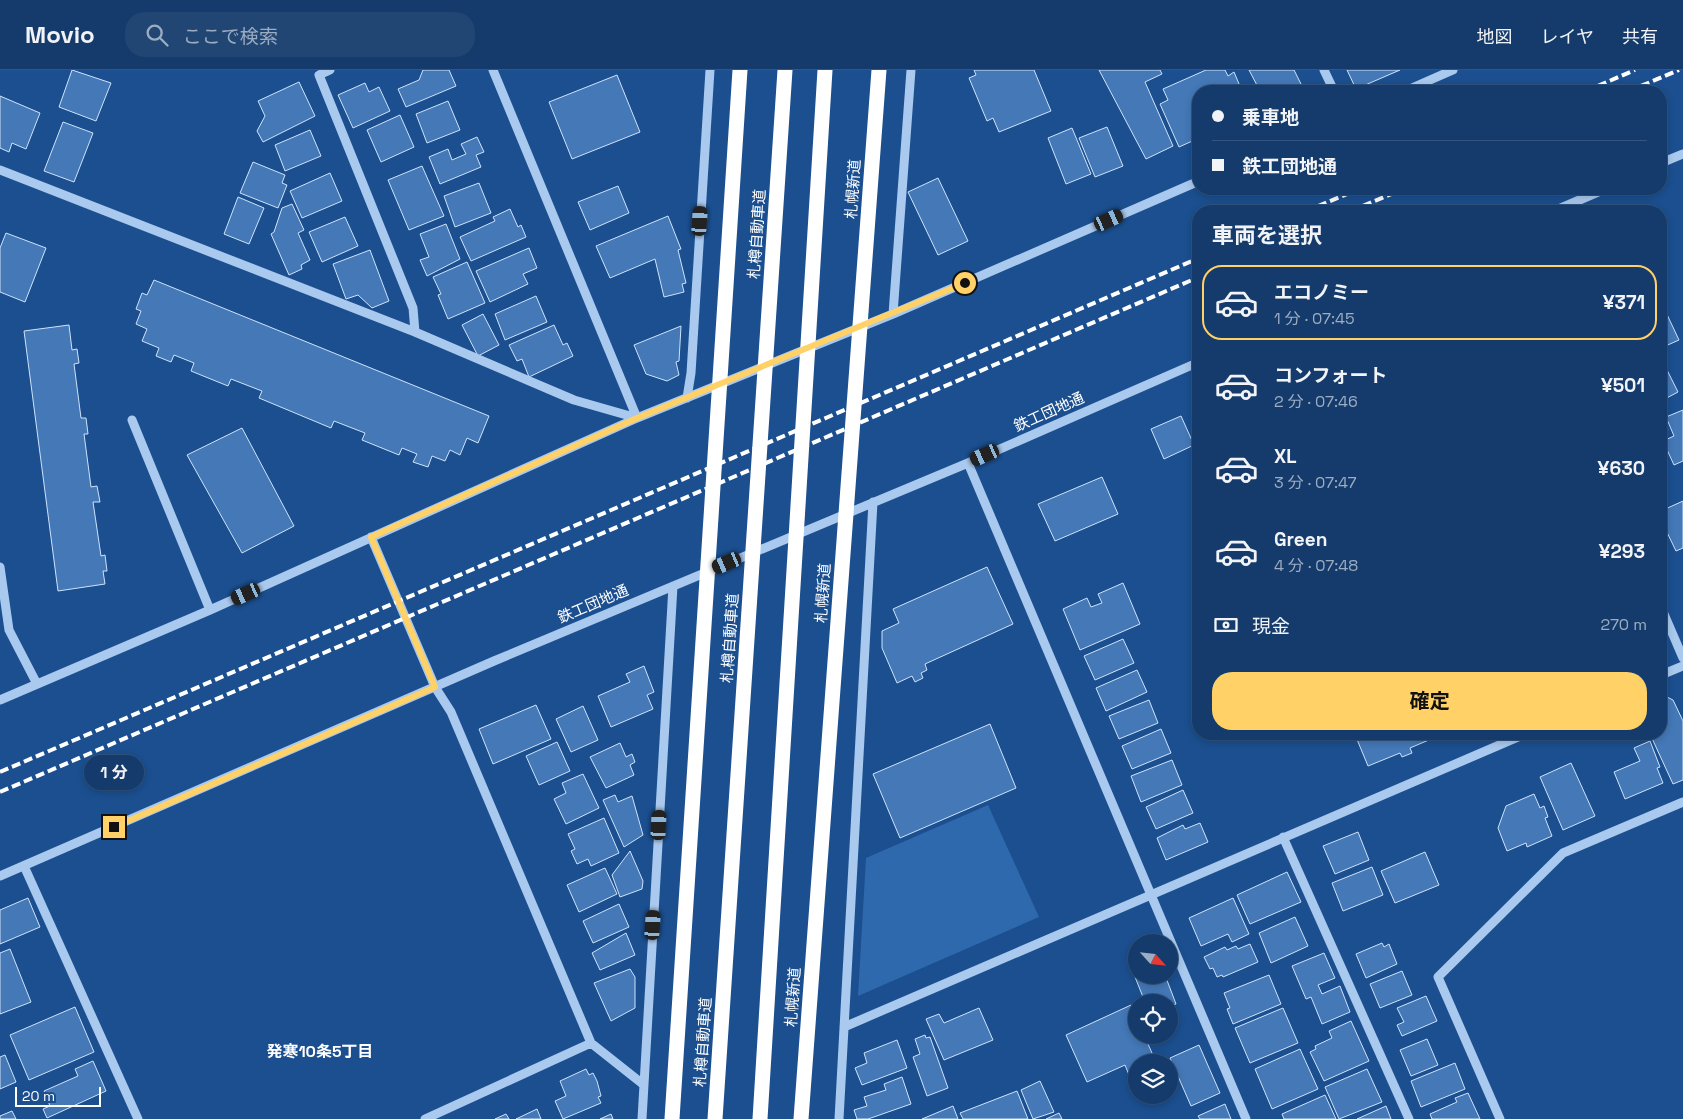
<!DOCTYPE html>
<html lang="ja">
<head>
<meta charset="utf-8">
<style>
  :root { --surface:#143b6b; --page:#214673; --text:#f1f3f6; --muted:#9dadc1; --line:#33557e; --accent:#ffd166 }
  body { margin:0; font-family:"Space Grotesk","Noto Sans JP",sans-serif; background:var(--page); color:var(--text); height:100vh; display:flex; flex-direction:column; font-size:19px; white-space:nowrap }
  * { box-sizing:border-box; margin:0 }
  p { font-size:16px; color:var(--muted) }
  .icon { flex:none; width:28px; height:28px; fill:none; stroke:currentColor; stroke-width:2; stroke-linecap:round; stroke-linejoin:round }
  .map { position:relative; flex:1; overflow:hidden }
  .side { position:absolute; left:1192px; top:135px; width:475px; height:535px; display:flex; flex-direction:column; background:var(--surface); border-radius:20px; box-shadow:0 2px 8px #0003,0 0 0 1px var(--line) }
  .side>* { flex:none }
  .hud { position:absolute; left:1192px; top:15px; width:475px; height:110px; border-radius:20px; box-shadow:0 2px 8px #0003,0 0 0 1px var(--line); display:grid; align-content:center; height:110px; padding:0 20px; background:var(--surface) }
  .needle { width:32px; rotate:117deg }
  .buttons { position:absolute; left:1128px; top:864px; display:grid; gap:10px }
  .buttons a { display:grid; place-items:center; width:50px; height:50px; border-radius:50%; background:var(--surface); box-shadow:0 2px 8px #0003,0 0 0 1px var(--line); font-size:25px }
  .scale { position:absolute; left:15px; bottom:12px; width:86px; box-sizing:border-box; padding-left:5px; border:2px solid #fff; border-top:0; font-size:14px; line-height:18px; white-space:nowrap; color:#fff; -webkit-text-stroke:4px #1b4f8f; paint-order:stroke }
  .end { position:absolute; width:22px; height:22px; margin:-11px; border:6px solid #ffd166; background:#111; box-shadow:0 0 0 2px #111 }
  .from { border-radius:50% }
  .bubble { position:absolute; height:35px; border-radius:18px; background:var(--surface); box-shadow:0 2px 8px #0003,0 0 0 1px var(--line); font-size:16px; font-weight:700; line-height:35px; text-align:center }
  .car { position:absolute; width:15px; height:30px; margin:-15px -8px; border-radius:6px; box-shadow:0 0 4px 1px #0007; background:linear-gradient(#222 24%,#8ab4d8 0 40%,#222 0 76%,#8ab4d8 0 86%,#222 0) }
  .hud b { display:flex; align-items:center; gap:18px; height:48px; font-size:19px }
  .hud b+b { border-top:1px solid var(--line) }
  .hud i { width:12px; height:12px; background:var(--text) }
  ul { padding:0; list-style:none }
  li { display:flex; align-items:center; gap:15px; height:75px; margin:0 10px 8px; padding:0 10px; border:2px solid transparent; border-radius:20px }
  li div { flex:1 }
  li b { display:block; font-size:19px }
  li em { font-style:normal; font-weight:700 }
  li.selected { border-color:var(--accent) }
  li>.icon { width:45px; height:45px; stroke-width:1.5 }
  h2 { padding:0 20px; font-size:22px; line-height:60px }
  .pay { display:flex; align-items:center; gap:12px; height:55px; padding:0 20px; font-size:19px }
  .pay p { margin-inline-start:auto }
  .action { display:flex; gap:10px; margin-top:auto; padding:10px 20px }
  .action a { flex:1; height:58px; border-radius:20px; background:var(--accent); color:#111; font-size:20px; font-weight:700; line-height:58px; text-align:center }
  header { display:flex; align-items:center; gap:30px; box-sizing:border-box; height:70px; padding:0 25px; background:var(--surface); border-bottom:1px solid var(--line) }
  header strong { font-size:24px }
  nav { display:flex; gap:28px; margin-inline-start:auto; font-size:18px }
  .search { width:350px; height:45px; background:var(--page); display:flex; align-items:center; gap:12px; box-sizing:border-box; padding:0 18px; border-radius:20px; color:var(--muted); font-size:19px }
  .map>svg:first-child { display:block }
  .green { fill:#2e69ad }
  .building { fill:#4478b7; stroke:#cfe3fa }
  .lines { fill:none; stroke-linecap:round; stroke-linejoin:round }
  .minor { stroke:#a9c9ee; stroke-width:9 }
  .rail { stroke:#fff; stroke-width:4; stroke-dasharray:9 4; stroke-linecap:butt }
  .highway-bridge { stroke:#fff; stroke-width:15 }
  .route { stroke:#ffd166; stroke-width:6 }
  .labels { text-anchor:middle; stroke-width:4; stroke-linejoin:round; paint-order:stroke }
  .street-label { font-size:15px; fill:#fff; stroke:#1b4f8f }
  .neighbourhood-label { font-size:16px; font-weight:bold; fill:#fff; stroke:#1b4f8f }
</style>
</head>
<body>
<header>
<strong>Movio</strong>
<div class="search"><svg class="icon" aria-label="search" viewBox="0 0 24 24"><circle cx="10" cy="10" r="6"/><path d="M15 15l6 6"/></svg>ここで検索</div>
<nav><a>地図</a><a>レイヤ</a><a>共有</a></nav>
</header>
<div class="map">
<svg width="1683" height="1049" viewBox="0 0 1683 1049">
  <rect width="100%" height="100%" fill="#1b4f8f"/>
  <path class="green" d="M988,735L1039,847L858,926L866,788Z"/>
  <path class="building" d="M72,0L111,13L96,51L59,37Z
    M423,0H449L456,16L406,37L398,19L419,10Z
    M974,0H1034L1051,41L999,62L993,48L987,51L969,8L976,5Z
    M1099,0H1160L1162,4L1145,12L1173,76L1146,89Z
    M1206,0H1225L1228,6L1234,2L1242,21H1199V35L1192,38L1199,53V68L1179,77L1160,34L1168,30L1163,19Z
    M1249,0H1294L1304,20L1260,21Z
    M1347,0H1400L1356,19Z
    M617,5L640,62L572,89L549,32Z
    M299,12L315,46L263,72L257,61L265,46L258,31Z
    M365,13L369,22L379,17L390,41L353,58L338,25Z
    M0,26L40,43L26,79L12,73L9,82L0,78Z
    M448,31L460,60L427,73L416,44Z
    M400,45L414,77L381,92L367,60Z
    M63,52L93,63L74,112L44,101Z
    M1107,57L1123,96L1095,107L1079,68Z
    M1072,58L1091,104L1066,114L1048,68Z
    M310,60L321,86L285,101L275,75Z
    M477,67L484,82L476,85L481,97L440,114L429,87L448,79L452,90L466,84L461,74Z
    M253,92L285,105L282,113L287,115L278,138L240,123Z
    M422,96L444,146L409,160L388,110Z
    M330,103L342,131L302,148L290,121Z
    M938,108L968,171L938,185L908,122Z
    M479,113L491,143L455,157L444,126Z
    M618,116L629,143L590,160L578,132Z
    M238,127L264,138L249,174L224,164Z
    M292,134L304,160L298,163L310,190L301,195L302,199L289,205L271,164L274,162L282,138Z
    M510,139L518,157L521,155L526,167L471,191L460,167L495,151L493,147Z
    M668,146L681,179L678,180L686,213L682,214L684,222L664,227L655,189L610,208L596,176Z
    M345,147L358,176L322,192L309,162Z
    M446,154L460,189L427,206L420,190L429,187L420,164Z
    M6,163L46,178L25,232L0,222V178Z
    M529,178L537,198L523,204L528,214L490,232L476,201Z
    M370,180L389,231L372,238L358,225L346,229L333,194Z
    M467,192L485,233L448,249L438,225L441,224L433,207Z
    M154,210L489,346L478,373L467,368L460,385L450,380L445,391L432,386L428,397L413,392L417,384L402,378L399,385L362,370L365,363L334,351L331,358L259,328L262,321L231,309L228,316L191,301L194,293L174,285L171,292L156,286L159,278L142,271L147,259L136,254L141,241L136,239L142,223L147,225Z
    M536,226L547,252L505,270L495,244Z
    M1661,236H1663L1679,270L1661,278Z
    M483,244L499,275L478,286L462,255Z
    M69,255L72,280L77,279L79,293L74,294L81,348H86L88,364H84L91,417L97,416L100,432H93L101,486L105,485L107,501H103L105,514L58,521L24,261Z
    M554,255L563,275L567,273L573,286L529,307L522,289L517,291L509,275Z
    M681,256L679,291L676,292L679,305L667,311L646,304L634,275Z
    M1664,294L1678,322L1661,331V295Z
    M1683,340V391L1674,395L1663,371L1674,366L1666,347Z
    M1181,346L1194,375L1164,389L1151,359Z
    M1661,348L1668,360L1661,365Z
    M242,358L294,456L242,483L187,385Z
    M1102,407L1118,444L1055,471L1038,434Z
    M1683,431V478L1676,481L1661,450V441Z
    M987,497L1013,554L925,594L927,600L921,603L923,608L915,612L912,606L897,613L882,578V561L899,553L893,539Z
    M1123,513L1140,554L1080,580L1063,539L1087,528L1091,537L1102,533L1098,524Z
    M1123,569L1134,593L1095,610L1084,586Z
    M644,596L654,622L647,625L653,639L611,657L598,626L630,612L626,604Z
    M1137,600L1147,622L1106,641L1096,618Z
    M1665,626L1673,630L1683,651V710L1673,714L1650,664H1661V628Z
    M1149,630L1158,653L1119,669L1109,646Z
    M536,635L551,669L493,694L479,659Z
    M583,636L598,670L571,682L556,649Z
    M990,654L1016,718L900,768L873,704Z
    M1161,659L1171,683L1132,699L1122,676Z
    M1364,664H1443L1410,678L1412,683L1402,687L1400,683L1368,696L1356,667Z
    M1650,671L1660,697L1657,698L1663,713L1625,729L1614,702L1640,691L1634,678Z
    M557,672L570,701L539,715L526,686Z
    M620,673L626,687L632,684L635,692L630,695L634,705L606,718L590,687Z
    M1172,690L1182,715L1141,732L1131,706Z
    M1571,693L1595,746L1563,760L1540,707Z
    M583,704L599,738L566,754L554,729L566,723L562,713Z
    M1183,720L1193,743L1156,759L1146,737Z
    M1534,724L1540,738L1544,736L1548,747L1545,748L1552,766L1527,777L1526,773L1507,781L1498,758L1506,736Z
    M615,725L618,732L632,726L643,765L624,777L603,730Z
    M604,748L619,783L591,796L588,789L577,794L571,781L575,779L568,764Z
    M1200,753L1208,772L1166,790L1157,768L1183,755L1185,759Z
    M1358,762L1369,790L1335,804L1323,776Z
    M630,781L643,811L642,819L620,827L612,805Z
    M1425,782L1439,815L1395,833L1381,801Z
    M1372,797L1383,825L1343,841L1332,813Z
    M605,798L617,824L579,842L567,815Z
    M1287,802L1301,832L1250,854L1237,825Z
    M28,828L40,857L0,874V840Z
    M1233,828L1249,864L1232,872L1228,864L1201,876L1189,848Z
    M619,834L629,857L593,873L583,851Z
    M1295,847L1308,876L1271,893L1259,863Z
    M626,863L635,885L600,900L592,883Z
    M1382,873L1384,877L1389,874L1397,894L1366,908L1356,884Z
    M1250,874L1258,892L1223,907L1222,905L1217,907L1213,898L1210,899L1204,887L1225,877L1227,880L1236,876L1238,879Z
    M10,879L31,932L0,944V883Z
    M1324,883L1335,908L1318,915L1322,924L1340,916L1350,942L1322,954L1311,927L1306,929L1292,896Z
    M630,899L635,907V938L611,951L594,913Z
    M1402,901L1412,925L1380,938L1370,914Z
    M1140,905H1165L1176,934L1169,936V932H1145L1135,907Z
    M1269,905L1281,934L1233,954L1227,939L1230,938L1224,923Z
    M1426,926L1437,951L1402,966L1397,955L1404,952L1397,938Z
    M1131,935L1136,947V965H1144L1156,992H1136V1002L1129,1005L1125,995L1087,1012L1066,965Z
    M75,937L94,982L29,1010L10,965Z
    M979,938L993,970L944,990L926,949L939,944L944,953Z
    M1283,938L1298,973L1250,993L1235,958Z
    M1351,951L1369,991L1324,1011L1310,982L1316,979L1315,976L1332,968L1329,961Z
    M925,965L926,968L930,967L948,1018L927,1026L913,987L920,984L915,969Z
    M1427,969L1438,995L1411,1006L1400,980Z
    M897,970L907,998L862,1015L855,998L867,993L864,983Z
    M1199,975L1220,1023L1191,1036L1170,988Z
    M1300,979L1318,1019L1272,1039L1255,999Z
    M5,985L16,1012L0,1019V987Z
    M93,991L106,1021L47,1048L43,1039L50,1036L44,1021L78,1006L75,999Z
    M1455,993L1465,1019L1421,1037L1411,1011Z
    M586,999L589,1005L593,1003L597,1011L601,1026L598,1027L601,1033L563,1049L555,1031L566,1026L560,1011Z
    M1367,999L1382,1032L1339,1049L1325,1017Z
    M902,1007L911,1034L868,1049H857L854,1040L867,1036L864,1027L886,1020L884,1014Z
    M1040,1011L1054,1042L1033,1049L1021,1020Z
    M1017,1021L1028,1049H963L960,1043Z
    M1468,1023L1480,1049H1432L1430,1044L1457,1032L1455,1028Z
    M1325,1025L1336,1049H1284L1282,1044Z
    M1225,1034L1231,1049H1200L1198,1046Z
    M953,1036L958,1049H922Z
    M1386,1036L1391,1049H1357Z
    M537,1039L541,1049H516Z
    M12,1041L16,1049H0V1046Z
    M1059,1043L1062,1049H1046Z
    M506,1044L509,1049H495Z
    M611,1044L613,1049H600Z"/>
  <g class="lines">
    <path class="minor" d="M330,0L319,5L413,238L415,262
      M493,0L637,348
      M1324,0L1334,21
      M1405,21L1453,0
      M1661,93L1683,84
      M0,100L415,262L574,330L637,348
      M1554,141L1605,119
      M893,244L911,0
      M687,328L691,303L710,0
      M132,350L210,540
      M968,393L1246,1049
      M371,467L435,617L451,642L591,973L644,1015
      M0,497L9,560L37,614
      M1661,537L1683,588
      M1661,605L1683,596
      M0,630L210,540L637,348L893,244L1199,111
      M1283,767L1409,1049
      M24,796L138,1049
      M0,806L494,591L968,393L1199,292
      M844,957L1525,664
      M425,1049L591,973
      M642,1049L673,516
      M839,1049L873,432
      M1500,1049L1438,907L1563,783L1683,732"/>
    <path class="rail" d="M1586,21L1635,0
      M1629,21L1679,0
      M1306,141L1359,119
      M1351,141L1403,119
      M0,702L1199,188
      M0,722L1199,207"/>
    <path class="highway-bridge" d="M672,1049L740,0
      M715,1049L785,0
      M760,1049L825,0
      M801,1049L879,0"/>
  </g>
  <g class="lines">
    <path class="route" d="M114,757L435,617L371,467L637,348L965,213"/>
  </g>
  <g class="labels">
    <g class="street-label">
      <text transform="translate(853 119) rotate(-86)" y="5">札幌新道</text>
      <text transform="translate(757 164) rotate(-86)" y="5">札樽自動車道</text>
      <text transform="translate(1049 342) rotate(-24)" y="5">鉄工団地通</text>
      <text transform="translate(823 523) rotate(-86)" y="5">札幌新道</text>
      <text transform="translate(593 534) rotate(-23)" y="5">鉄工団地通</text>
      <text transform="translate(730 568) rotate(-86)" y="5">札樽自動車道</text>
      <text transform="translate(793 927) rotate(-86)" y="5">札幌新道</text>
      <text transform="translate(703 972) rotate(-86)" y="5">札樽自動車道</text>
    </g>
    <g class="neighbourhood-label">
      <text x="320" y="987">発寒10条5丁目</text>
    </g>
  </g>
</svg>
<div class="buttons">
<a><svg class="needle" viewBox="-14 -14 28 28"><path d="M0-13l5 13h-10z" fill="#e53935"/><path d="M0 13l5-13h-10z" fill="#9dadc1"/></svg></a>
<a><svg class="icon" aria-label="locate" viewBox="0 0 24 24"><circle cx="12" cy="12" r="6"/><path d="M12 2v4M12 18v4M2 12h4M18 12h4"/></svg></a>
<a><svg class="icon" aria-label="layers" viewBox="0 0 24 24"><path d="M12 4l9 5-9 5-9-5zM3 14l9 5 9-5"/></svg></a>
</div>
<div class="scale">20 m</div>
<i class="end from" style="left:965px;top:213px"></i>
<i class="end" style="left:114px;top:757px"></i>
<div class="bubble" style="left:84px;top:685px;width:60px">1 分</div>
<i class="car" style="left:1109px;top:150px;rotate:66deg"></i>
<i class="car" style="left:700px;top:151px;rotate:4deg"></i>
<i class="car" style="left:985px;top:385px;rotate:246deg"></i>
<i class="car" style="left:727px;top:493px;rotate:247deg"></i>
<i class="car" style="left:246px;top:524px;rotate:246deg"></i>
<i class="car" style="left:659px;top:755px;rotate:3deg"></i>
<i class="car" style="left:653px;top:855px;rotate:4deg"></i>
<div class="hud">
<b><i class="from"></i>乗車地</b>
<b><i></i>鉄工団地通</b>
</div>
<section class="side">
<h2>車両を選択</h2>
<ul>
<li class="selected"><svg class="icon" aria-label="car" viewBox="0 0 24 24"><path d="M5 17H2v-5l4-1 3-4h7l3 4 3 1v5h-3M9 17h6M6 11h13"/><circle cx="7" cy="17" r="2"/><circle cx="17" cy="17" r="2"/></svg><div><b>エコノミー</b><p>1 分 · 07:45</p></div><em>¥371</em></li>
<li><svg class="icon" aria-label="car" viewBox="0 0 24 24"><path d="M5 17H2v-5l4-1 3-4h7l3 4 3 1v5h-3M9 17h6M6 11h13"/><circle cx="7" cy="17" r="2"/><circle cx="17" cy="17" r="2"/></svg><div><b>コンフォート</b><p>2 分 · 07:46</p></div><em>¥501</em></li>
<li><svg class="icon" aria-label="car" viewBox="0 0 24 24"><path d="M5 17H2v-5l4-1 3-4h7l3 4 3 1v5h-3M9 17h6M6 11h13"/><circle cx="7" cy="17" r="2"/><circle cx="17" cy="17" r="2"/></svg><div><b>XL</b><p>3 分 · 07:47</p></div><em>¥630</em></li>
<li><svg class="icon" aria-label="car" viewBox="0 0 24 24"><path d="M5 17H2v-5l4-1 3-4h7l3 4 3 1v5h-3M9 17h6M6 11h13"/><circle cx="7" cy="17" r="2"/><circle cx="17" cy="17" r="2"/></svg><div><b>Green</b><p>4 分 · 07:48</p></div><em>¥293</em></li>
</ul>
<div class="pay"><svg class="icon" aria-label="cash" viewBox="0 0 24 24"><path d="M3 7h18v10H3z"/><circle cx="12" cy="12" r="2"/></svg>現金<p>270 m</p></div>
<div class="action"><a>確定</a></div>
</section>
</div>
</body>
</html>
